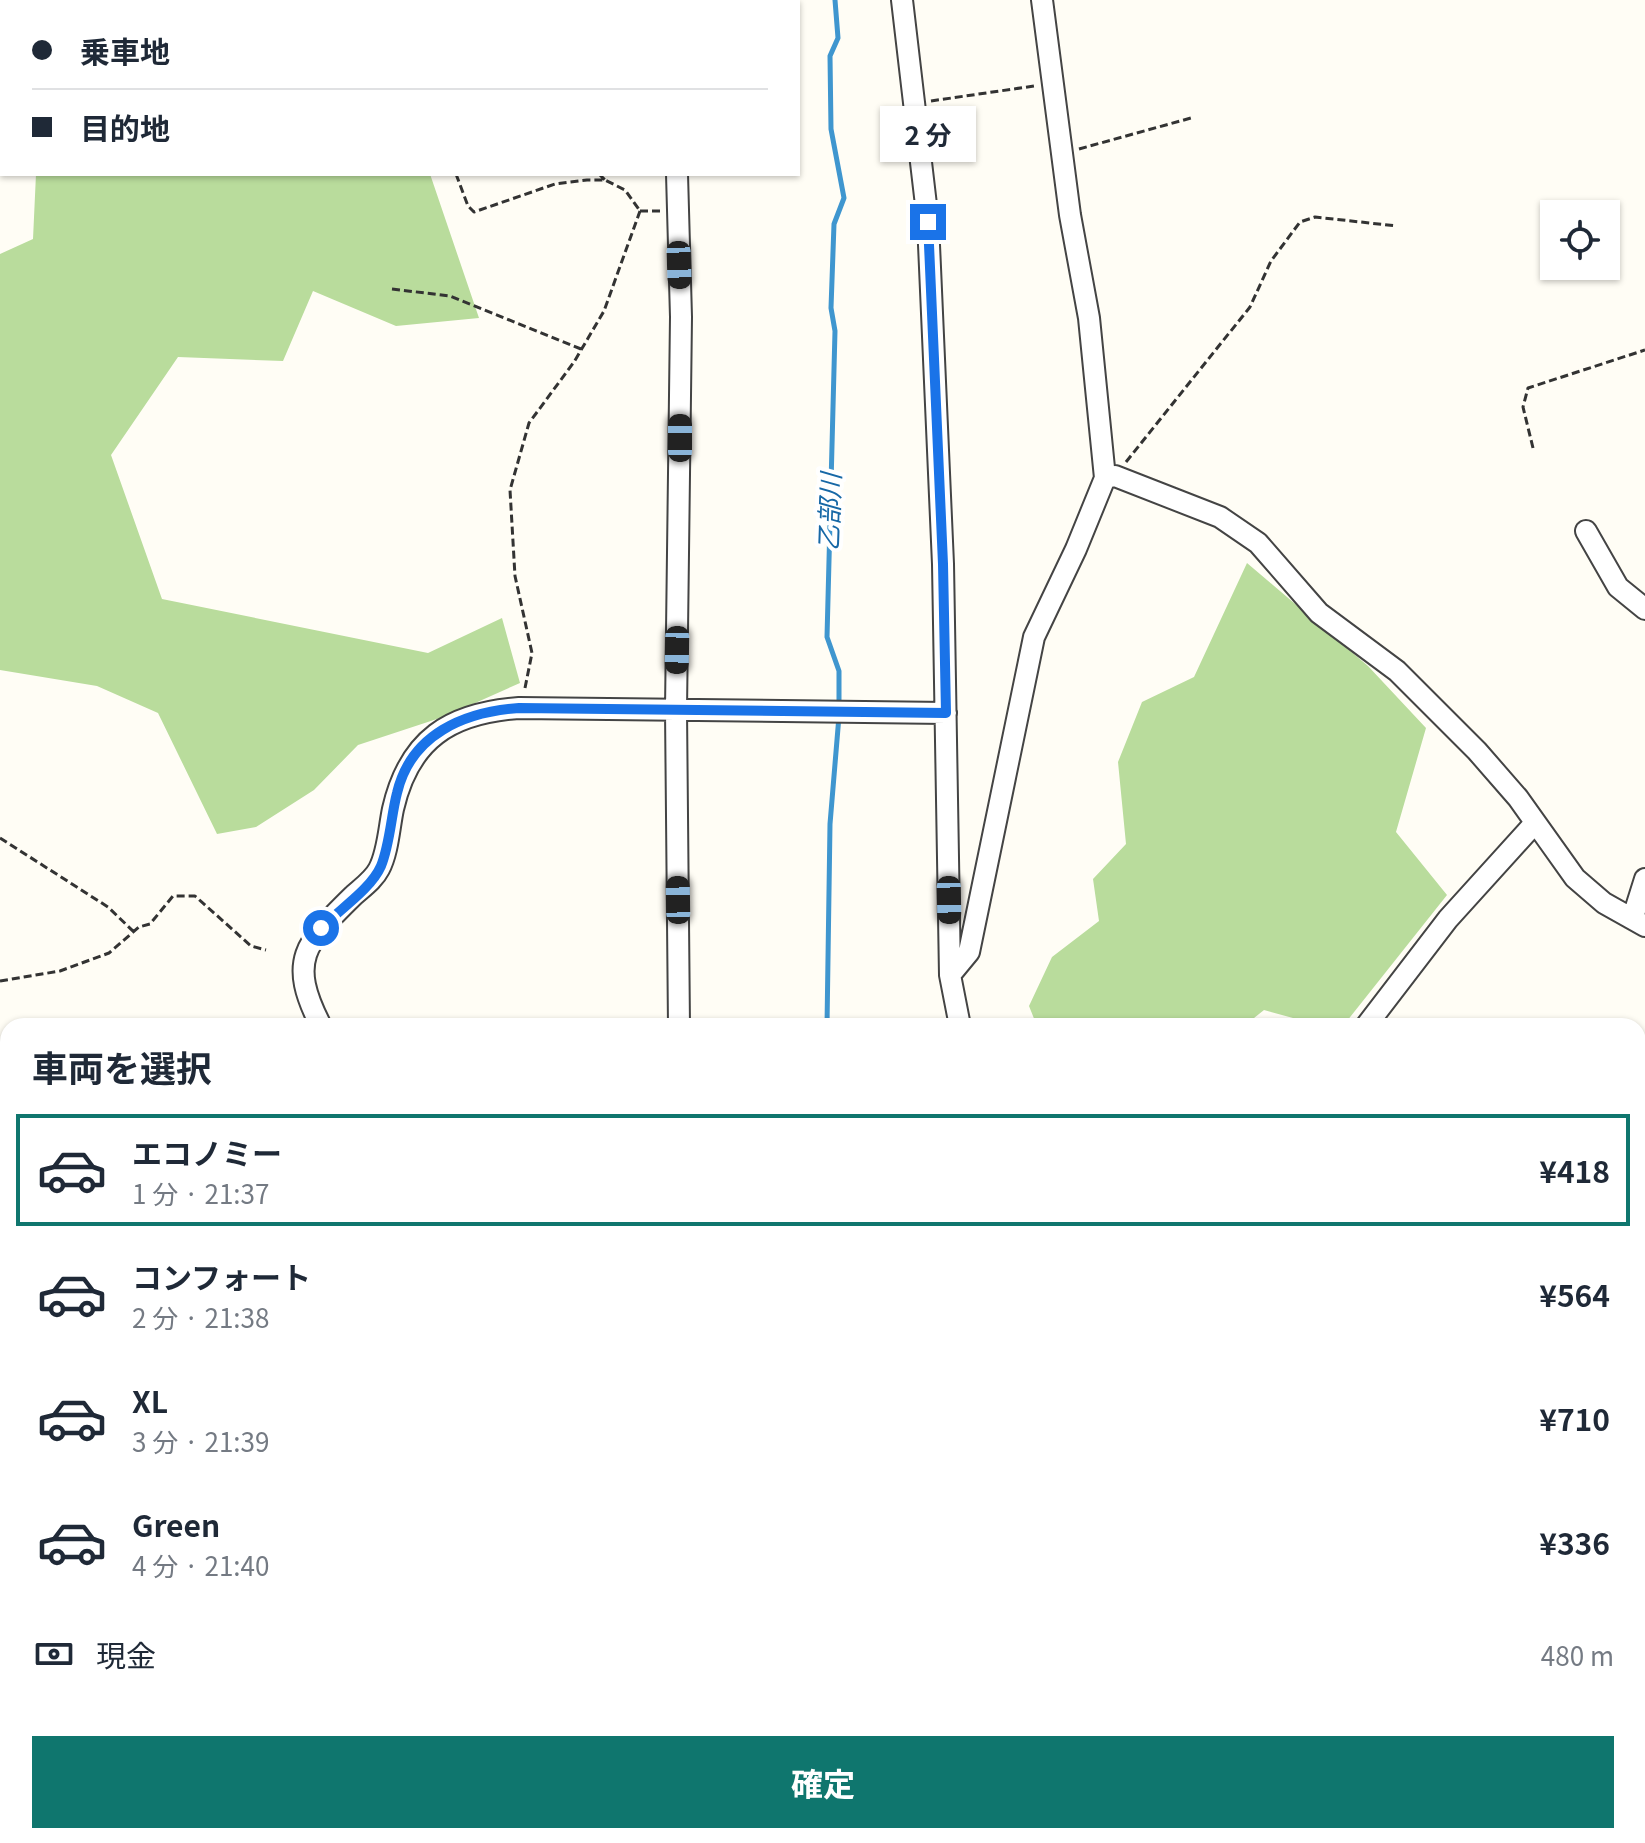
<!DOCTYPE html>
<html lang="ja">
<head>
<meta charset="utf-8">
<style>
  :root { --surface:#fff; --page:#f6f6f7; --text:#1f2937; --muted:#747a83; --line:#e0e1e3; --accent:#0f766e }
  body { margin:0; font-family:Georgia,"Noto Sans JP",serif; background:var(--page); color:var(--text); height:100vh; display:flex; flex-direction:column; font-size:30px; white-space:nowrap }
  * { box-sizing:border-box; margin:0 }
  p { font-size:26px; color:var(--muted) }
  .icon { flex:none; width:44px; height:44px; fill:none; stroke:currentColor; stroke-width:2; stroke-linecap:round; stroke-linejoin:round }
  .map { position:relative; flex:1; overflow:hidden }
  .panel { position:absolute; left:0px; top:1018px; width:1646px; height:826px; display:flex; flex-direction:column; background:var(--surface); border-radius:24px 24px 0 0; box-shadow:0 2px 6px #0004 }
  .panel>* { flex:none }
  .hud { position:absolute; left:0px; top:0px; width:800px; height:176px; box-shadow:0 2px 6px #0004; display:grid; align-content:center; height:176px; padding:0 32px; background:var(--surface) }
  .controls { position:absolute; left:1540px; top:200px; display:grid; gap:16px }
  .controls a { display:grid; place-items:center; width:80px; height:80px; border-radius:0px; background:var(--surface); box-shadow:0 2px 6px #0004; font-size:40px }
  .end { position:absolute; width:36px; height:36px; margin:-18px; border:10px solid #1a73e8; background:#fff; box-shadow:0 0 0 4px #fff }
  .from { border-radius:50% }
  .bubble { position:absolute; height:56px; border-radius:0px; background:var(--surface); box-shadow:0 2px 6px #0004; font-size:26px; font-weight:700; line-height:56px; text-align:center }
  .car { position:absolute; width:24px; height:48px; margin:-24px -12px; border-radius:10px; box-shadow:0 0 6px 2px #0007; background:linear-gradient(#222 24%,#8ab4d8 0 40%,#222 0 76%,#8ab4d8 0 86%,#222 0) }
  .hud b { display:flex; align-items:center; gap:28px; height:76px; font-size:30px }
  .hud b+b { border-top:2px solid var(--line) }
  .hud i { width:20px; height:20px; background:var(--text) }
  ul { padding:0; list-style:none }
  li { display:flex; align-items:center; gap:24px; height:112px; margin:0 16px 12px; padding:0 16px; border:4px solid transparent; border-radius:0px }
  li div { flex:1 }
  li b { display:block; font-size:30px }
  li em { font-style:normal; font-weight:700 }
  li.on { border-color:var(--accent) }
  li>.icon { width:72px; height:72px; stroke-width:1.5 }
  h2 { padding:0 32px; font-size:36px; line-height:96px }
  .pay { display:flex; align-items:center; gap:20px; height:88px; padding:0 32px; font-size:30px }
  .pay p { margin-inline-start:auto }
  .primary-button { display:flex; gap:16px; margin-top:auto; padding:16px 32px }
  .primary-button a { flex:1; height:92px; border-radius:0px; background:var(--accent); color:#fff; font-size:32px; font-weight:700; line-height:92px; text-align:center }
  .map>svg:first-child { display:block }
  .forest { fill:#b9dc9c }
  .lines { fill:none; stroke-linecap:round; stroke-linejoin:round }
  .stream { stroke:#3f96cf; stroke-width:5 }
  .river { stroke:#b9e0f7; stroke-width:32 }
  .street-casing { stroke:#444; stroke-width:24 }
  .secondary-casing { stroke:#333; stroke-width:34 }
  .path { stroke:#333; stroke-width:3; stroke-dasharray:8 4; stroke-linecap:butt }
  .street { stroke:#fff; stroke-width:20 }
  .secondary { stroke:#fff6b0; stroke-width:30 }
  .route { stroke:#1a73e8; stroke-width:10 }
  .labels { text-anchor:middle; stroke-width:8; stroke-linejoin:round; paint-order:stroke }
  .water-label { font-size:26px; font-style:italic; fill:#1768a6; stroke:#fff }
</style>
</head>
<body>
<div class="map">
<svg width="1645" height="1843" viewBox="0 0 1645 1843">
  <rect width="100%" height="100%" fill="#fffdf5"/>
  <path class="forest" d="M24,0H280L289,2H24Z
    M36,174H430L479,318L396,326L313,291L283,361L178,357L111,455L162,599L428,653L502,618L520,683L446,716L358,745L314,790L256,827L217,834L158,713L97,686L0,670V254L33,239Z
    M1247,563L1368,666L1426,728L1396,832L1447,895L1343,1026H1322L1264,1010L1244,1026H1037L1029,1006L1052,957L1099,921L1093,879L1126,844L1118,762L1142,702L1194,677Z
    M1638,1235L1645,1238V1468L1638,1467Z
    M1021,1836H1303L1309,1843H1021Z"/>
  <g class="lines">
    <path class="stream" d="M835,0L838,38L830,56L831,129L844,198L834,224L831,308L835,331L827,637L839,671V706
      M827,1026L830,824L839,716"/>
    <path class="river" d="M1638,1533L1645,1530
      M827,1843V1836"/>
    <g class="street-casing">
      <path id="street" d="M902,0L928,222L943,564L950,975L960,1026
        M678,2V0
        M677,174L681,317L676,710L679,1026
        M1105,478L1115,476L1220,517L1258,543L1319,613L1397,671L1477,751L1518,798L1575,878L1604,903L1645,926
        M1586,531L1618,587L1645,609
        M1633,917L1645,879
        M950,975L969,952L1034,637L1076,549L1105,478L1089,318L1070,215L1042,0
        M321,1026C287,960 305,943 354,895C363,887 374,879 379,869C388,852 389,828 393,809C409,739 450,713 519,708L946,713
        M1366,1026L1448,919L1535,823
        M1638,1195L1645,1196
        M1334,1836L1336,1843
        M1528,1836L1535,1842"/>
    </g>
    <g class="secondary-casing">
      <path id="secondary" d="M1638,1776H1645
        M1010,1843L1011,1836"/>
    </g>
    <path class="path" d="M554,0L555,2
      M931,101L1034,86
      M1079,149L1191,118
      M456,174L468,206L474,212L555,184L587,180H605L625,190L640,211
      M599,174L605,180
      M640,211H660
      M392,289L450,296L581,349
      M1533,448L1523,407L1528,388L1645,350
      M1126,462L1250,307L1271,261L1300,222L1315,217L1397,226
      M525,688L532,653L515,576L510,490L529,423L574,362L604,311L640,211
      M0,838L108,907L134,932
      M0,981L60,971L109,953L139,927L150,924L173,896H195L251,946L266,950
      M0,1133L8,1141
      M0,1165L8,1173
      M7,1302H8
      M0,1484L8,1485
      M1638,1545L1645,1541
      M324,1836L325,1843
      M1172,1836L1173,1843
      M0,1837L9,1843
      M672,1843V1836"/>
    <use href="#street" class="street"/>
    <use href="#secondary" class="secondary"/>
  </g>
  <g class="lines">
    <path class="route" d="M321,928C339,910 371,889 381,866C390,844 391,816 397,793C411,734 464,712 519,708L946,713L943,564L928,222"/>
  </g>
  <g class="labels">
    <g class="water-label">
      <text transform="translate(830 512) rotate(-88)" y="9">乙部川</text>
    </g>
  </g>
</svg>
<div class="controls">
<a><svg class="icon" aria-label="locate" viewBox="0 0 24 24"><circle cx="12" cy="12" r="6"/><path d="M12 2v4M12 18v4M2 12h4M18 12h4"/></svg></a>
</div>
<i class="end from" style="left:321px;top:928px"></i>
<i class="end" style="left:928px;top:222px"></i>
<div class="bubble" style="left:880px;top:106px;width:96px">2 分</div>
<i class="car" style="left:679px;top:265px;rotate:178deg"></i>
<i class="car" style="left:680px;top:438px;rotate:0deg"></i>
<i class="car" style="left:677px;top:650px;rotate:181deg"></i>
<i class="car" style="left:678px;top:900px;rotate:359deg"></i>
<i class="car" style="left:949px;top:900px;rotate:179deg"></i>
<div class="hud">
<b><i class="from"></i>乗車地</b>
<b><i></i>目的地</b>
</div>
<section class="panel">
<h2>車両を選択</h2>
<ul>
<li class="on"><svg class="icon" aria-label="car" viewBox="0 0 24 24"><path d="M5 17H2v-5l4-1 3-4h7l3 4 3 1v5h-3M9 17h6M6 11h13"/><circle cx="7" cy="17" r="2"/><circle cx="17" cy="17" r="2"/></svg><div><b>エコノミー</b><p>1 分 · 21:37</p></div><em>¥418</em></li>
<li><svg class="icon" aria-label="car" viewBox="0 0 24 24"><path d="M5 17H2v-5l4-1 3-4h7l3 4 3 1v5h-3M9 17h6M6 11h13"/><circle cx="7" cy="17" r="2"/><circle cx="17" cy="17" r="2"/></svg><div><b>コンフォート</b><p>2 分 · 21:38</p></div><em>¥564</em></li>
<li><svg class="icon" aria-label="car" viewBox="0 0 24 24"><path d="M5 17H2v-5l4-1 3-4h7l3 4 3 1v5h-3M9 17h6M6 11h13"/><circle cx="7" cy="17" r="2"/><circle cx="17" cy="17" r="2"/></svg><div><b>XL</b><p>3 分 · 21:39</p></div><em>¥710</em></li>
<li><svg class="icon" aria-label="car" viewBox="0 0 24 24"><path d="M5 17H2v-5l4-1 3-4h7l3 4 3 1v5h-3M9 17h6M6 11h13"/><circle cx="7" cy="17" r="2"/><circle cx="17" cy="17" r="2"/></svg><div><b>Green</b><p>4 分 · 21:40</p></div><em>¥336</em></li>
</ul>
<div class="pay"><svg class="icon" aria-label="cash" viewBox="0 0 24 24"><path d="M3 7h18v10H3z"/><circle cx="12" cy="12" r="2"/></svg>現金<p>480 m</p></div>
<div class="primary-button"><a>確定</a></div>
</section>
</div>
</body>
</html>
